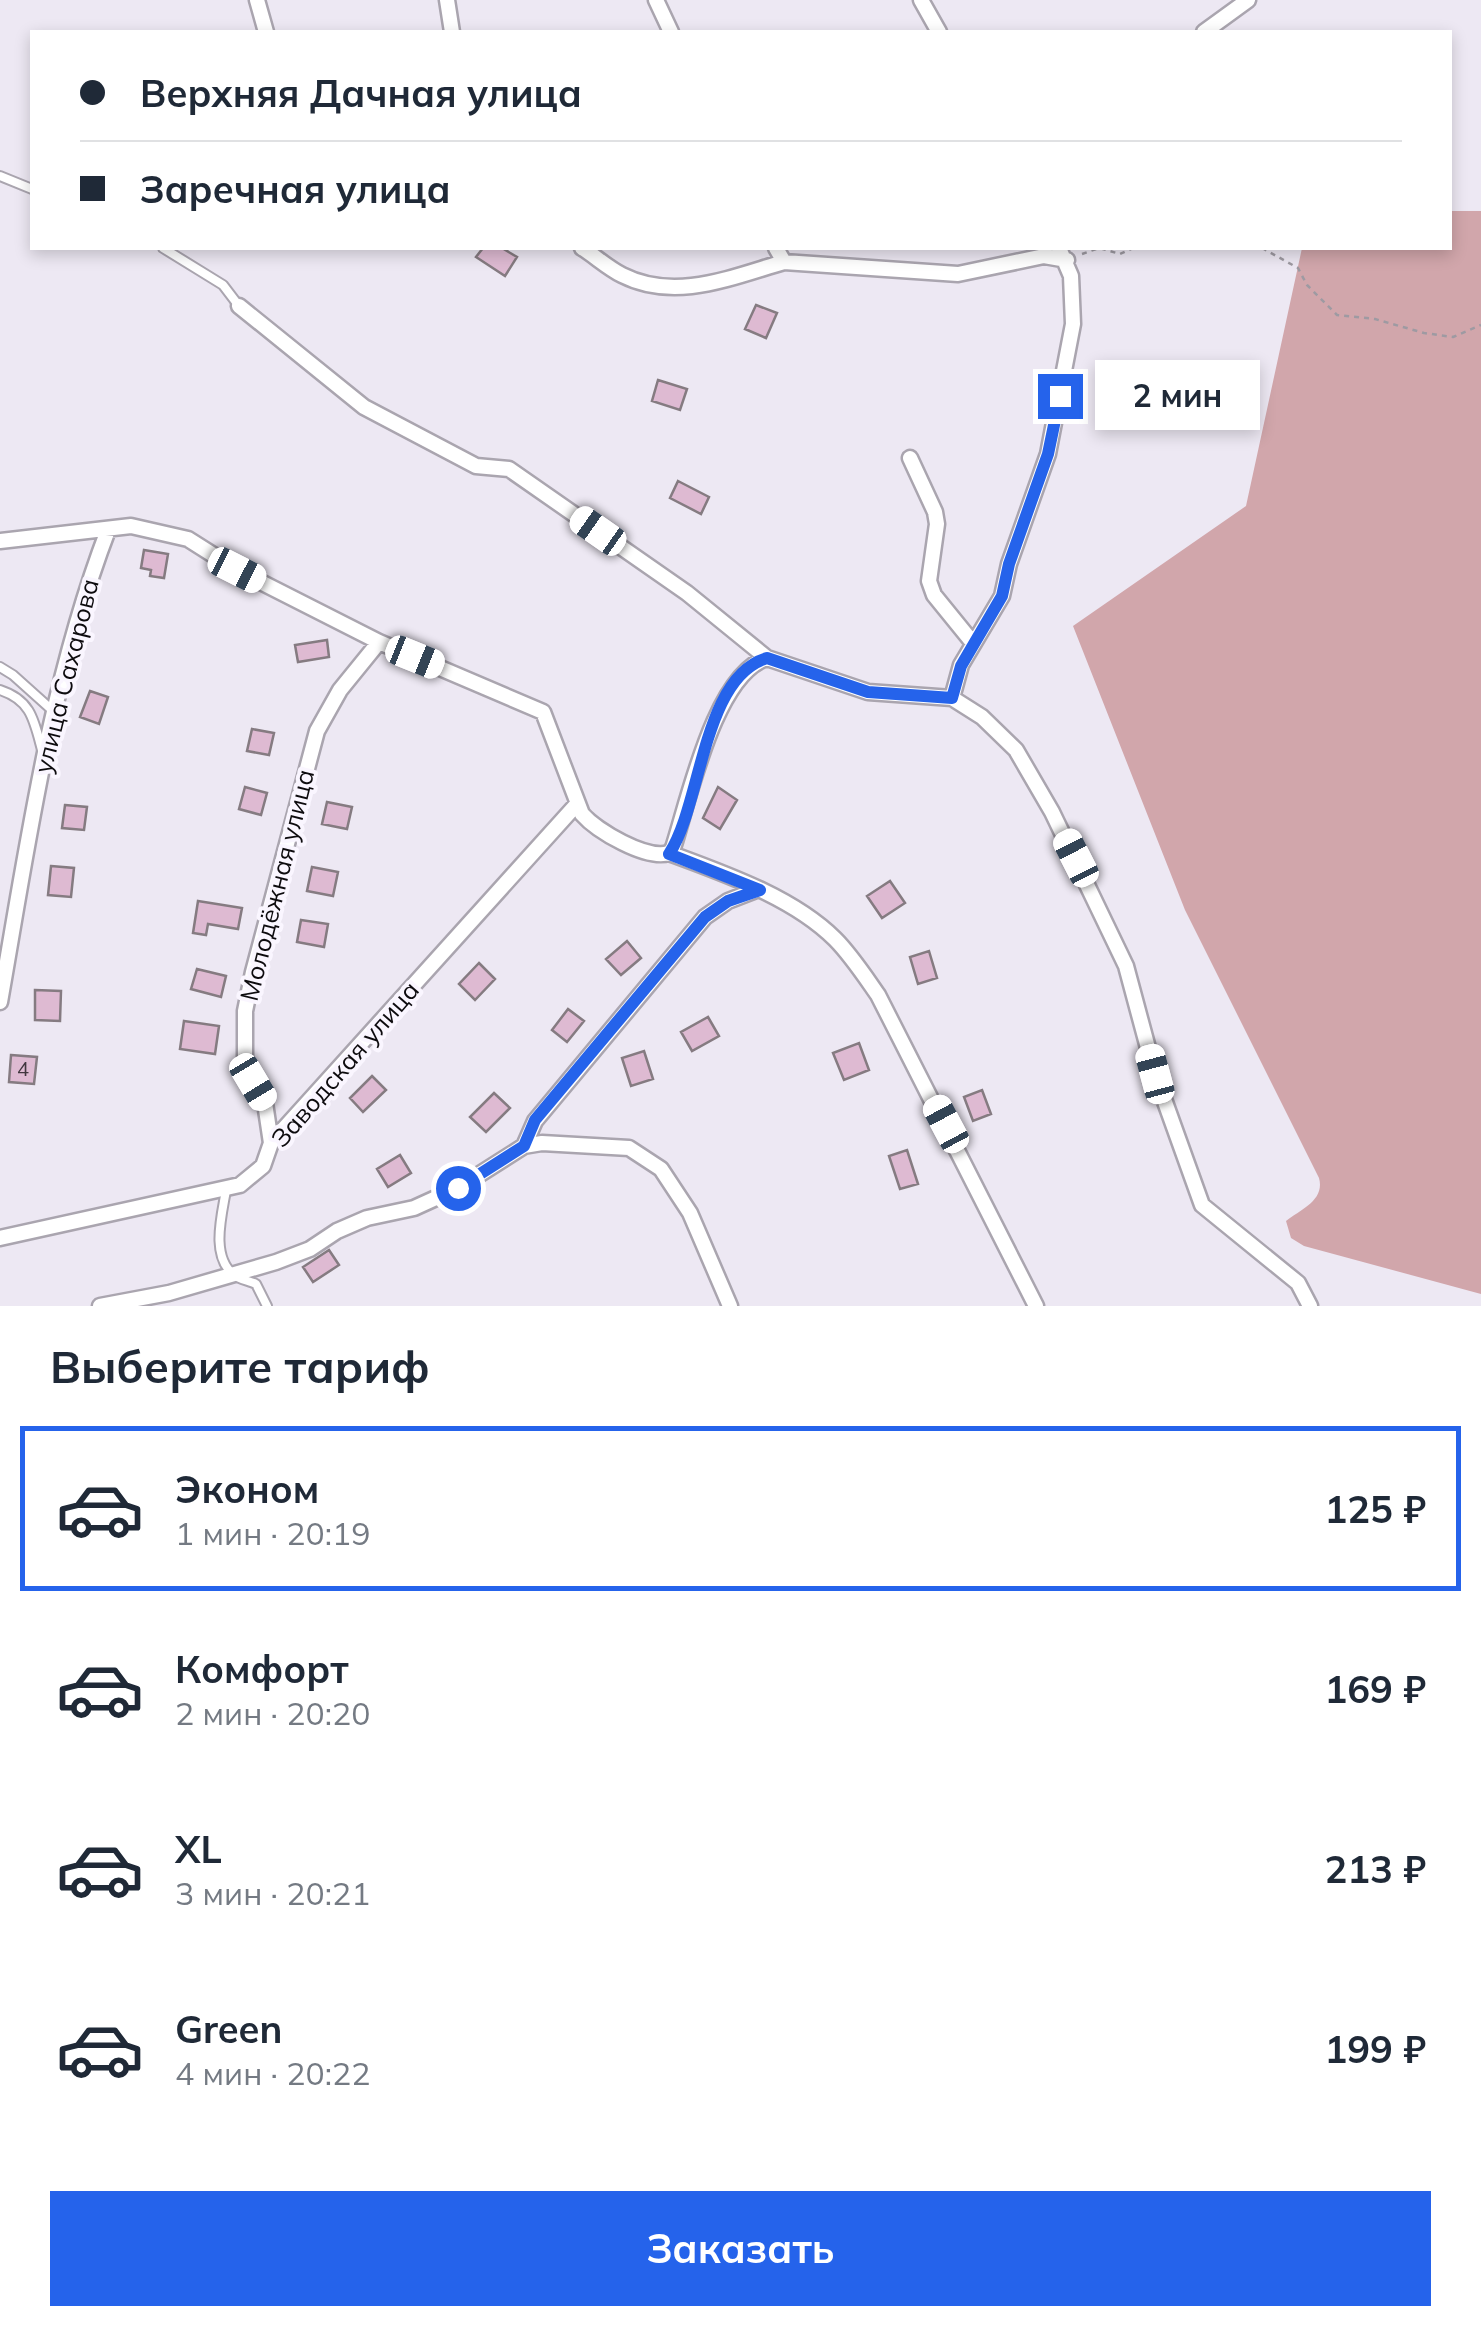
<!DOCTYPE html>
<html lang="ru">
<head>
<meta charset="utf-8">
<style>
  :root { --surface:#fff; --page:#f2f2f3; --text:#1f2937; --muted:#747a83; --line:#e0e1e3; --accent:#2563eb }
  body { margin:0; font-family:Mulish,sans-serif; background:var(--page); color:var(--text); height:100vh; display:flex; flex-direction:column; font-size:38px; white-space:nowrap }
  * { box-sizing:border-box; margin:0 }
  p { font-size:32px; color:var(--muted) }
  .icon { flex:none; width:55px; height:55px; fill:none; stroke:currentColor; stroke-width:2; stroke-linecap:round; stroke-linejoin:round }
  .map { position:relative; height:1306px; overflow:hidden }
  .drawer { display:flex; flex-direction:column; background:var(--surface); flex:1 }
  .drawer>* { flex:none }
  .top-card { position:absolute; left:30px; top:30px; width:1422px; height:220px; border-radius:0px; box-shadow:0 5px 15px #0003; display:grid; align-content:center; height:220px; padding:0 50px; background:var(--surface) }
  .end { position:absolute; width:45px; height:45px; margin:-22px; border:12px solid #2563eb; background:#fff; box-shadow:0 0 0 5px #fff }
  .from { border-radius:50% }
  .bubble { position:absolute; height:70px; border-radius:0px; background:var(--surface); box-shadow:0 5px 15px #0003; font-size:32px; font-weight:700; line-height:70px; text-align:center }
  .car { position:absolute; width:30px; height:60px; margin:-30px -15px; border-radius:12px; box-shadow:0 0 8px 2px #0007; background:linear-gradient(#fff 24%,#345 0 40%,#fff 0 76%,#345 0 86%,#fff 0) }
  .top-card b { display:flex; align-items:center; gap:35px; height:95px; font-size:38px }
  .top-card b+b { border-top:2px solid var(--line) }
  .top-card i { width:25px; height:25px; background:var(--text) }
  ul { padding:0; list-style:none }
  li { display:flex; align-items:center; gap:30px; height:165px; margin:0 20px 15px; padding:0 30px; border:5px solid transparent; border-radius:0px }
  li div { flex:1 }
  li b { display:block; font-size:38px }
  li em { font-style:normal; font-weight:700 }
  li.on { border-color:var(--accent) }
  li>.icon { width:90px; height:90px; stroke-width:1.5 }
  h2 { padding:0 50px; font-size:45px; line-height:120px }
  .button { display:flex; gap:20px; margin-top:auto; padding:20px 50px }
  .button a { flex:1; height:115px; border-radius:0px; background:var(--accent); color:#fff; font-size:40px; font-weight:700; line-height:115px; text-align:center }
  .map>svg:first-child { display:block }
  .forest { fill:#d1a6ab }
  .building { fill:#debad2; stroke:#857b81; stroke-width:2.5 }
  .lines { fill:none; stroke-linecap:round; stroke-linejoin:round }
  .service-casing { stroke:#aaa5af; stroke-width:12 }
  .minor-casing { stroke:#aaa5af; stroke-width:19 }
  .path { stroke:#9e9aa2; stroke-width:2.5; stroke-dasharray:5 5; stroke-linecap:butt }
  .service { stroke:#fff; stroke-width:8 }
  .minor { stroke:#fff; stroke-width:14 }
  .route { stroke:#2563eb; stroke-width:12 }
  .labels { text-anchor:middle; stroke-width:8; stroke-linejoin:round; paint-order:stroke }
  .number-label { font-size:20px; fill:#41373f }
  .street-label { font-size:25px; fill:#0d0b0e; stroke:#faf6ff }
</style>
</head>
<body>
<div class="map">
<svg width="1481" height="1306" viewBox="0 0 1481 1306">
  <rect width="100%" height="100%" fill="#ede8f3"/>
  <path class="forest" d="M1450,211H1481V1294L1304,1246L1291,1238L1286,1221C1302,1209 1325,1200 1319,1178L1185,910L1073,626L1246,506L1302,248H1450Z"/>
  <path class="building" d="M483,248H502L517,257L505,276L476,257Z
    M756,305L777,313L766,338L745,329Z
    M658,380L687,389L680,410L652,401Z
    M678,481L709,497L701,514L670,498Z
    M144,550L168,554L164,578L150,576L151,570L141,568Z
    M327,640L329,657L298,662L295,645Z
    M90,691L108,697L99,724L80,717Z
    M252,729L274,733L269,755L247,751Z
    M245,787L267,793L261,815L239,809Z
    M718,787L737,800L720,829L703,818Z
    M327,802L352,807L347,829L322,824Z
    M65,805L87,807L84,830L62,828Z
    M51,866L74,868L71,897L48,895Z
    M312,867L338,872L333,896L307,891Z
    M890,881L905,903L882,918L867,896Z
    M198,901L242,908L238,929L208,924L206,935L193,933Z
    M301,920L328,924L324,947L297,942Z
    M627,941L641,958L621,975L606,959Z
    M929,951L937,978L918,984L910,957Z
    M479,963L495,979L475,1000L459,984Z
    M197,969L226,976L221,997L191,989Z
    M35,990L61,991L60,1021L35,1020Z
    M568,1009L584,1021L567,1042L552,1030Z
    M708,1017L719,1036L692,1051L681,1032Z
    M184,1021L219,1026L215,1054L180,1049Z
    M859,1043L869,1070L844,1080L833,1053Z
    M644,1051L653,1079L631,1086L622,1058Z
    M11,1055L37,1057L34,1084L9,1082Z
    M372,1076L386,1090L363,1112L350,1098Z
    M982,1090L991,1114L973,1121L964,1097Z
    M494,1093L510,1108L486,1132L470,1117Z
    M907,1150L918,1184L900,1189L889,1156Z
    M400,1155L411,1173L388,1187L377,1169Z
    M329,1250L339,1265L313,1282L303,1267Z"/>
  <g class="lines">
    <g class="service-casing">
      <path id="service" d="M0,176L32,189
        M163,248L223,285L239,306
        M0,667L13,675L52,710
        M0,690C31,700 34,720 42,750
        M226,1190C222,1215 210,1256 234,1275C239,1279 250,1281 256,1284L267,1306"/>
    </g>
    <g class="minor-casing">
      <path id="minor" d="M257,0L266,32
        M447,0L452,32
        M656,0L671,32
        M921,0L939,32
        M1204,32L1248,0
        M582,248C595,256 608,268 622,275C675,302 732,277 784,262
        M776,248L784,262L958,274L1044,256L1067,260
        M239,306L364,407L476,466L509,469L687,593L767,658
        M910,458L935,512L937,524L929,581L934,595L973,643
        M0,541L131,526L188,539L237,570L379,642L543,712L582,814C597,831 646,860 669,853L673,848C689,799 715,674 767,658L868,692L952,698L982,717L1016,750L1052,812L1126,966L1155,1074L1202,1205L1298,1283L1310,1306
        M952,698L961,665L1002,596L1009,564L1048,454L1073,324L1071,276L1059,248
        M669,853C723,873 793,897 835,939C851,955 864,975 878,995L1036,1306
        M0,1002C28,843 50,682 108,530
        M271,1143L265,1103L245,1061V1011L253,972L317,731L340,690L379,642
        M524,1146L535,1121L705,917L728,901L759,889
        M0,1238L240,1185L263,1166L271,1143L577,804
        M100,1306L169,1293L276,1262L310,1249L337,1231L367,1218L414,1208L458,1188L524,1146L542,1143L629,1148L661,1169L690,1213L730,1306"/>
    </g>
    <path class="path" d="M1262,248L1298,268L1307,285L1337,315L1375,319L1424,333L1453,337L1481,325
      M1082,254L1099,248L1120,254L1133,248"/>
    <use href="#service" class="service"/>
    <use href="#minor" class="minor"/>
  </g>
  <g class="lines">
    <path class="route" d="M458,1188L524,1146L535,1120L705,917L728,901L760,890L669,854C702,805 702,677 767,658L868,692L952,698L961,666L1002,596L1009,564L1048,454L1060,396"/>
  </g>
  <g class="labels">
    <g class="number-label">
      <text x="23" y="1076">4</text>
    </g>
    <g class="street-label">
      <text transform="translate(66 676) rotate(-76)" y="9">улица Сахарова</text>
      <text transform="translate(277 885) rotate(-76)" y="9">Молодёжная улица</text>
      <text transform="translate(345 1064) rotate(-49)" y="9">Заводская улица</text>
    </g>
  </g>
</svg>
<i class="end from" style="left:458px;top:1188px"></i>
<i class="end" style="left:1060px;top:396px"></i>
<div class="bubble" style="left:1095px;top:360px;width:165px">2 мин</div>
<i class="car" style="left:598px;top:531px;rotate:305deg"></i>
<i class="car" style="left:237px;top:570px;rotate:117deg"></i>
<i class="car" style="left:415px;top:657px;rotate:112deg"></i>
<i class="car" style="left:1076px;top:858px;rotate:333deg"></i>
<i class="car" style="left:1155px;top:1074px;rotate:345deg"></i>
<i class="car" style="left:253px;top:1082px;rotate:149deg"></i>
<i class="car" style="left:946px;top:1124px;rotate:332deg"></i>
<div class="top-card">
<b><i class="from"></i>Верхняя Дачная улица</b>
<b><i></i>Заречная улица</b>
</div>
</div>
<section class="drawer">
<h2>Выберите тариф</h2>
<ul>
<li class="on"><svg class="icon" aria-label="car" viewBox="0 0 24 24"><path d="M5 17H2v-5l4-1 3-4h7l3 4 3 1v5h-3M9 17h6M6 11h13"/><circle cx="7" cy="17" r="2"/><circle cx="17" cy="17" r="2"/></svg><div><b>Эконом</b><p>1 мин · 20:19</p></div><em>125 ₽</em></li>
<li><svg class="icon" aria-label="car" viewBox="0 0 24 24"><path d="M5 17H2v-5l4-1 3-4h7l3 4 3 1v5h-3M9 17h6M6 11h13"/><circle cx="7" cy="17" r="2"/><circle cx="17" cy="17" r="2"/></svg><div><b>Комфорт</b><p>2 мин · 20:20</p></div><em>169 ₽</em></li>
<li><svg class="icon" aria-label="car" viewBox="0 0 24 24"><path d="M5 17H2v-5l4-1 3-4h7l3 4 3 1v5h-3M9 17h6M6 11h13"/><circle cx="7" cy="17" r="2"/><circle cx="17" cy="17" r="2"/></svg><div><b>XL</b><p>3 мин · 20:21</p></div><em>213 ₽</em></li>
<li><svg class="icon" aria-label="car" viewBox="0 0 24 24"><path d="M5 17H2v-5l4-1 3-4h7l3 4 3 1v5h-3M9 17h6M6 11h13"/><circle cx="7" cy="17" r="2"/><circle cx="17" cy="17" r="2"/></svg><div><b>Green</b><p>4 мин · 20:22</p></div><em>199 ₽</em></li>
</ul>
<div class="button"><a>Заказать</a></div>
</section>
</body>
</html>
